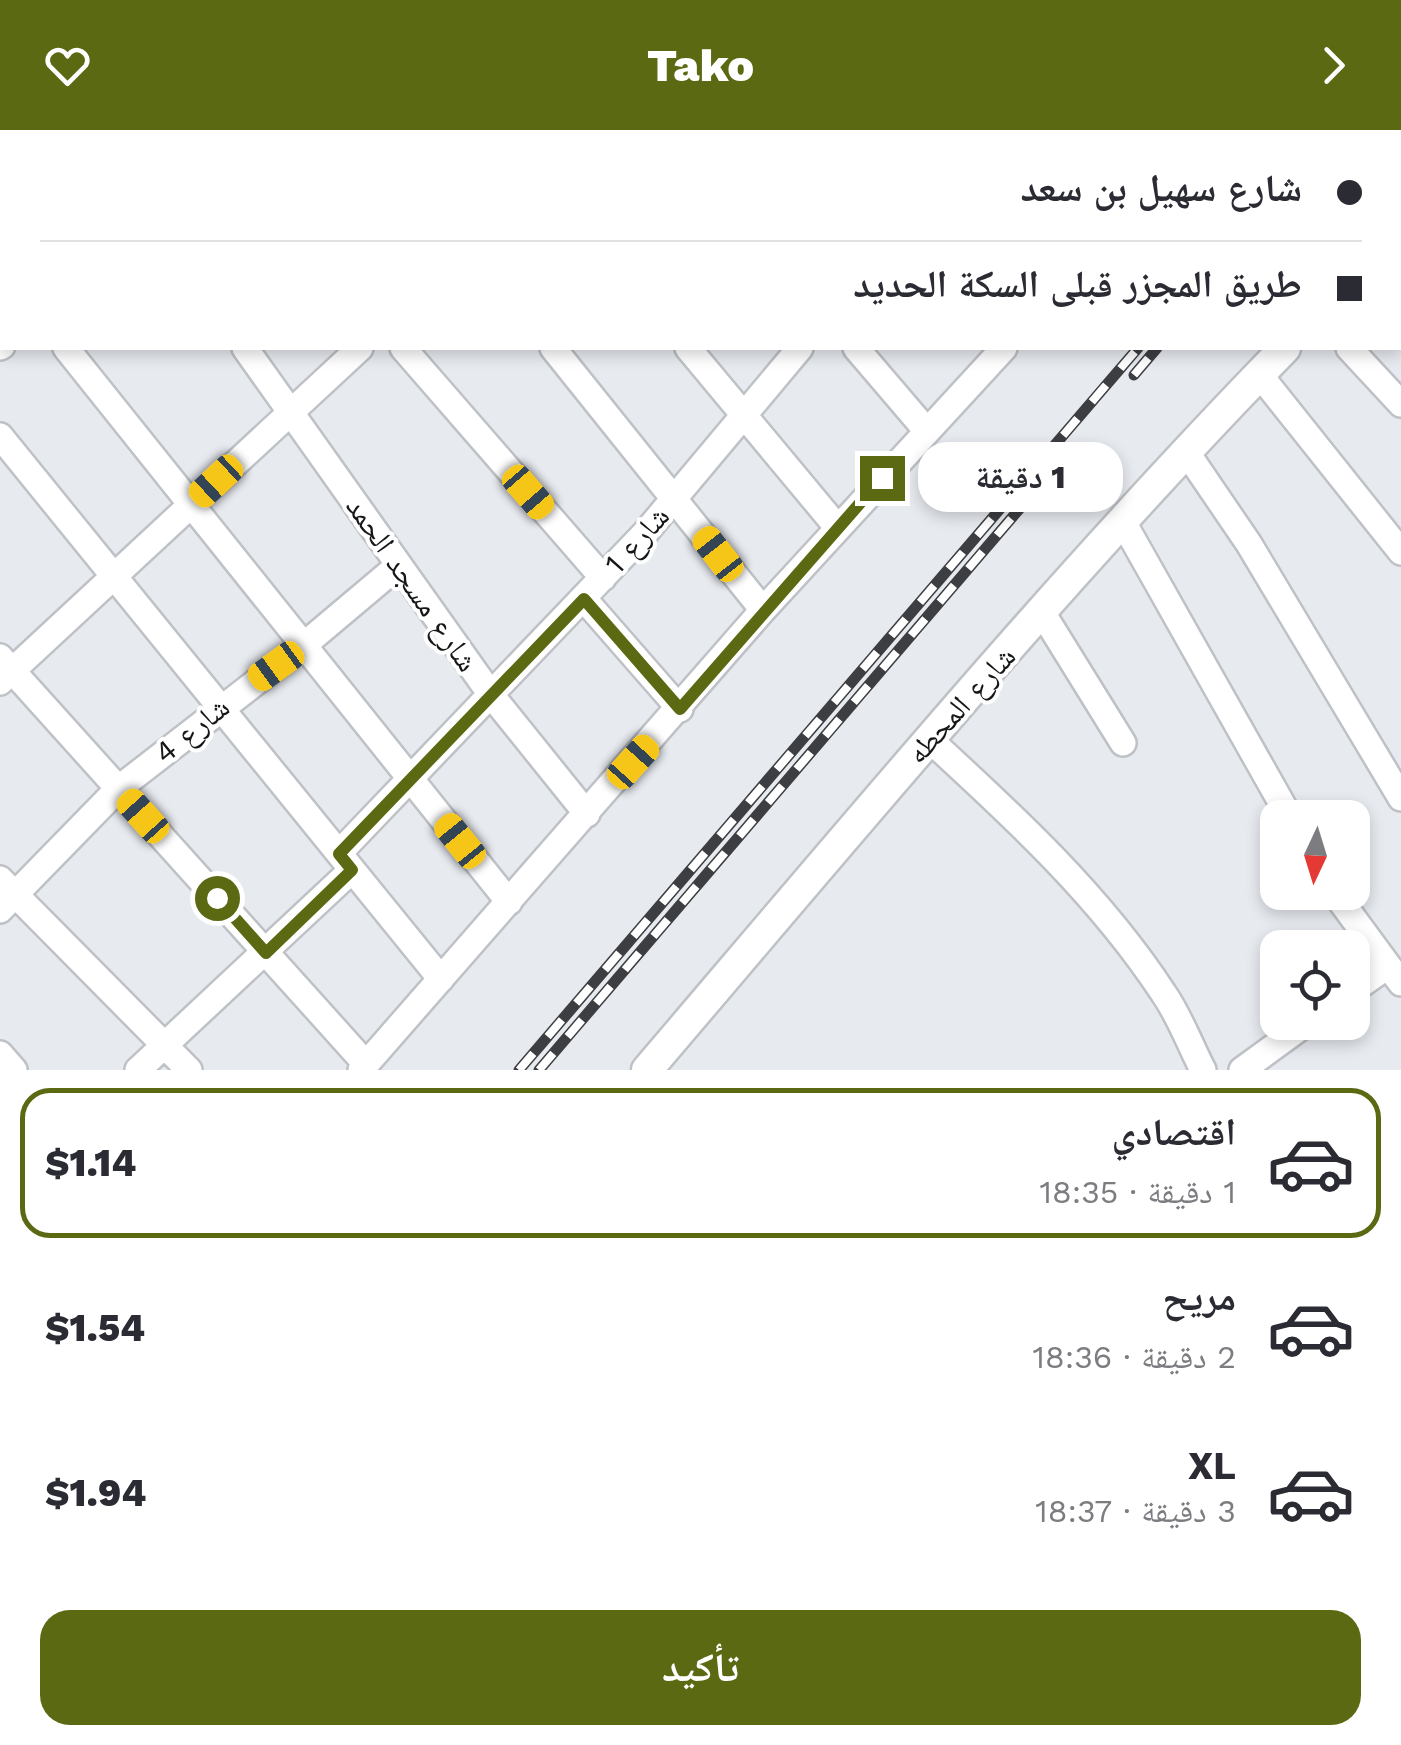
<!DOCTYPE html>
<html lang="ar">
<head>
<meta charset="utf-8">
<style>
  :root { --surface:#fff; --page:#f2f2f3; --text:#2b2b33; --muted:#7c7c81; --line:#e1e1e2; --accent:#5a6912 }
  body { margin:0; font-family:"Work Sans","Noto Naskh Arabic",sans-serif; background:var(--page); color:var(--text); direction:rtl; height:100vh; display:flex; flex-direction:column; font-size:38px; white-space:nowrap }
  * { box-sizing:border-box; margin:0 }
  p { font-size:32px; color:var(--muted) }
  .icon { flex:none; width:55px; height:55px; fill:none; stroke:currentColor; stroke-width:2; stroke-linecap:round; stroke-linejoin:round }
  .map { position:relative; height:940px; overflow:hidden; direction:ltr }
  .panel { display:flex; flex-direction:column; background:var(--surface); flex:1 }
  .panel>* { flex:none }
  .top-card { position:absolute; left:0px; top:0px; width:1402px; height:220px; box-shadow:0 5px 15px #0003; direction:rtl; display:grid; align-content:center; height:220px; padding:0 40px; background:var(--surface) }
  .needle { width:65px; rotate:184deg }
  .controls { position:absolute; left:1260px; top:670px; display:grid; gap:20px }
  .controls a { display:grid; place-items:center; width:110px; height:110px; border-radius:20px; background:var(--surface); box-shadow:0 5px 15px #0003; font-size:50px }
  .end { position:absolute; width:45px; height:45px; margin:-22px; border:12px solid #5a6912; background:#fff; box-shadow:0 0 0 5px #fff }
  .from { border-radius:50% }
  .bubble { position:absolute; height:70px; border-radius:30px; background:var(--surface); box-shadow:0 5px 15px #0003; font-size:32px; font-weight:800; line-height:70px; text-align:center; direction:rtl }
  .car { position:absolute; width:30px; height:60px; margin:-30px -15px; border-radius:12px; box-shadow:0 0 8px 2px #0007; background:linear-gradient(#f5c518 24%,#345 0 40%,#f5c518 0 76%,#345 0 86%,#f5c518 0) }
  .top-card b { display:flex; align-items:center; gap:35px; height:95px; font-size:38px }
  .top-card b+b { border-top:2px solid var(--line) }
  .top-card i { width:25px; height:25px; background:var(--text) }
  ul { padding:18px 0 0; list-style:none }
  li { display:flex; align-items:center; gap:30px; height:150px; margin:0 20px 15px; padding:0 20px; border:5px solid transparent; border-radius:30px }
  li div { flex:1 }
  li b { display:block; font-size:38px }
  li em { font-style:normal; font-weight:800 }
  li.on { border-color:var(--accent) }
  li>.icon { width:90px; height:90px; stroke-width:1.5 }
  .primary-button { display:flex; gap:20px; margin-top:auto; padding:20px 40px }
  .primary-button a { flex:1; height:115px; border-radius:30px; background:var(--accent); color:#fff; font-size:40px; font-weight:800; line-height:115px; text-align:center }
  header { display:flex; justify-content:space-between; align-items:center; height:130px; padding:0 40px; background:var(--accent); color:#fff; font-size:45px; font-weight:800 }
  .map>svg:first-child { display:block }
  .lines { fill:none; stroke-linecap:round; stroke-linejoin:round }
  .minor-casing { stroke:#bec1c6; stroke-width:30 }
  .tertiary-casing { stroke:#bec1c6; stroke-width:35 }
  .minor { stroke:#fff; stroke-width:25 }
  .tertiary { stroke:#fff; stroke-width:30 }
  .rail-casing { stroke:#3d3e41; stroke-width:11 }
  .rail { stroke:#fff; stroke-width:8; stroke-dasharray:22; stroke-linecap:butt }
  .route { stroke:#5a6912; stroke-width:12 }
  .labels { text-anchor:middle; stroke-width:8; stroke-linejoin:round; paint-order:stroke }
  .street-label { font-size:30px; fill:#151618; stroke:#fff }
</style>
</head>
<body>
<header><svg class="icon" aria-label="forward" viewBox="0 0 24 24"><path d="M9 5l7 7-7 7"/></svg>Tako<svg class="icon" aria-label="heart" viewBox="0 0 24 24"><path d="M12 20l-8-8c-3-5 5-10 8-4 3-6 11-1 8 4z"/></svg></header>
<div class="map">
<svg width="1401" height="940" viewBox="0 0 1401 940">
  <rect width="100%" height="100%" fill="#e7eaef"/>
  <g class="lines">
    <g class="minor-casing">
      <path id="minor" d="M507,0L509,2
        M678,0L680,2
        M815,0L817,2
        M976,0L978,2
        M1104,0L1106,2
        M408,2L413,0
        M1214,2L1217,0
        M1400,142L1401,143
        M0,217L2,216
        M66,218L509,772
        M245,218L492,566L587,684
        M403,218L603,448
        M553,218L763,480
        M688,218L837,397
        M856,218L926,300
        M1349,218L1401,274
        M1259,244L1401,422
        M0,306L441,849
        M1185,320L1249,414L1401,668
        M1123,392L1290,688
        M584,469L680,579
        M1043,484L1123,613
        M0,527L366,934
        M0,552L360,218
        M929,609C1014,687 1100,766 1164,864C1180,887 1190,915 1203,940
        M339,723L646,402L800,218
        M0,749L189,940
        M1334,762L1401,853
        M0,780L118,659L304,515L399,435
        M1352,861L1386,837
        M0,924L14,940
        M138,940L352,740
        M361,940L763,480L1004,218
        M1242,940L1308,892"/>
    </g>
    <g class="tertiary-casing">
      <path id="tertiary" d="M1400,100L1401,99
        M647,940C855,696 1061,448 1285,218"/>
    </g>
    <use href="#minor" class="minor"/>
    <use href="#tertiary" class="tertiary"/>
    <g class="rail-casing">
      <path id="rail" d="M1344,2L1347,0
        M1365,2L1367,0
        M1134,245L1157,218
        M519,940L1138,218
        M539,940L1069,321"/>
    </g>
    <use href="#rail" class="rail"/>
  </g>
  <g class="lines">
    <path class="route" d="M217,768L266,823L352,740L339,724L584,469L680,579L882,348"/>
  </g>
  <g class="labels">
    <g class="street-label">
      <text transform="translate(637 410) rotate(-48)" y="10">شارع 1</text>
      <text transform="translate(412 454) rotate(55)" y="10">شارع مسجد الحمد</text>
      <text transform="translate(961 575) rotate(-48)" y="10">شارع المحطه</text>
      <text transform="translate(192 600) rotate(-39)" y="10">شارع 4</text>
    </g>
  </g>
</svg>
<div class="controls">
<a><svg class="needle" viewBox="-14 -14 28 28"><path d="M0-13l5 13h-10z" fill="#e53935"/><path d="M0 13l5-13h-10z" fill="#7c7c81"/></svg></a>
<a><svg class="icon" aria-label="locate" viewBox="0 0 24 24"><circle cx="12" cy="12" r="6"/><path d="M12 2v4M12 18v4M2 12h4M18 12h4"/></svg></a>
</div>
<i class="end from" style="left:217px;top:768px"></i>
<i class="end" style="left:882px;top:348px"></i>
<div class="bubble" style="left:918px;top:312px;width:205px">1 دقيقة</div>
<i class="car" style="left:216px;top:351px;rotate:227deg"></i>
<i class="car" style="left:528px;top:362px;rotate:139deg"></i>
<i class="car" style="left:718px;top:424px;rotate:322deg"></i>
<i class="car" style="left:276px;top:536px;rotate:234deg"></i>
<i class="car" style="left:633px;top:632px;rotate:42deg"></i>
<i class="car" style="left:143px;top:686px;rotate:318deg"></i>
<i class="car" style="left:460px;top:711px;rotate:321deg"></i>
<div class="top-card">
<b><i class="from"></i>شارع سهيل بن سعد</b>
<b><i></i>طريق المجزر قبلى السكة الحديد</b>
</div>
</div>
<section class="panel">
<ul>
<li class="on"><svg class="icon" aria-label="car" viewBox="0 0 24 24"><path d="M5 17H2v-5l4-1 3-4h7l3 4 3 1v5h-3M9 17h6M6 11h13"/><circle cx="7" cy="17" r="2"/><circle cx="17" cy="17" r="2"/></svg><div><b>اقتصادي</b><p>1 دقيقة · 18:35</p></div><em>$1.14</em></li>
<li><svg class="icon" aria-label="car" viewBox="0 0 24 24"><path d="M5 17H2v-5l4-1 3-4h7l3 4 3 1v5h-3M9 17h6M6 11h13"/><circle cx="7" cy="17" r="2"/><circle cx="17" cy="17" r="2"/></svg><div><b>مريح</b><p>2 دقيقة · 18:36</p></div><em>$1.54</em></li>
<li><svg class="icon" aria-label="car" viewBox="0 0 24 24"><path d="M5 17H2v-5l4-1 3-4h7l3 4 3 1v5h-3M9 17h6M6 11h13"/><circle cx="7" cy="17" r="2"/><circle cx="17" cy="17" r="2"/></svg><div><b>XL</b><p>3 دقيقة · 18:37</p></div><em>$1.94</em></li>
</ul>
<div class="primary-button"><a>تأكيد</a></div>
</section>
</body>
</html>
